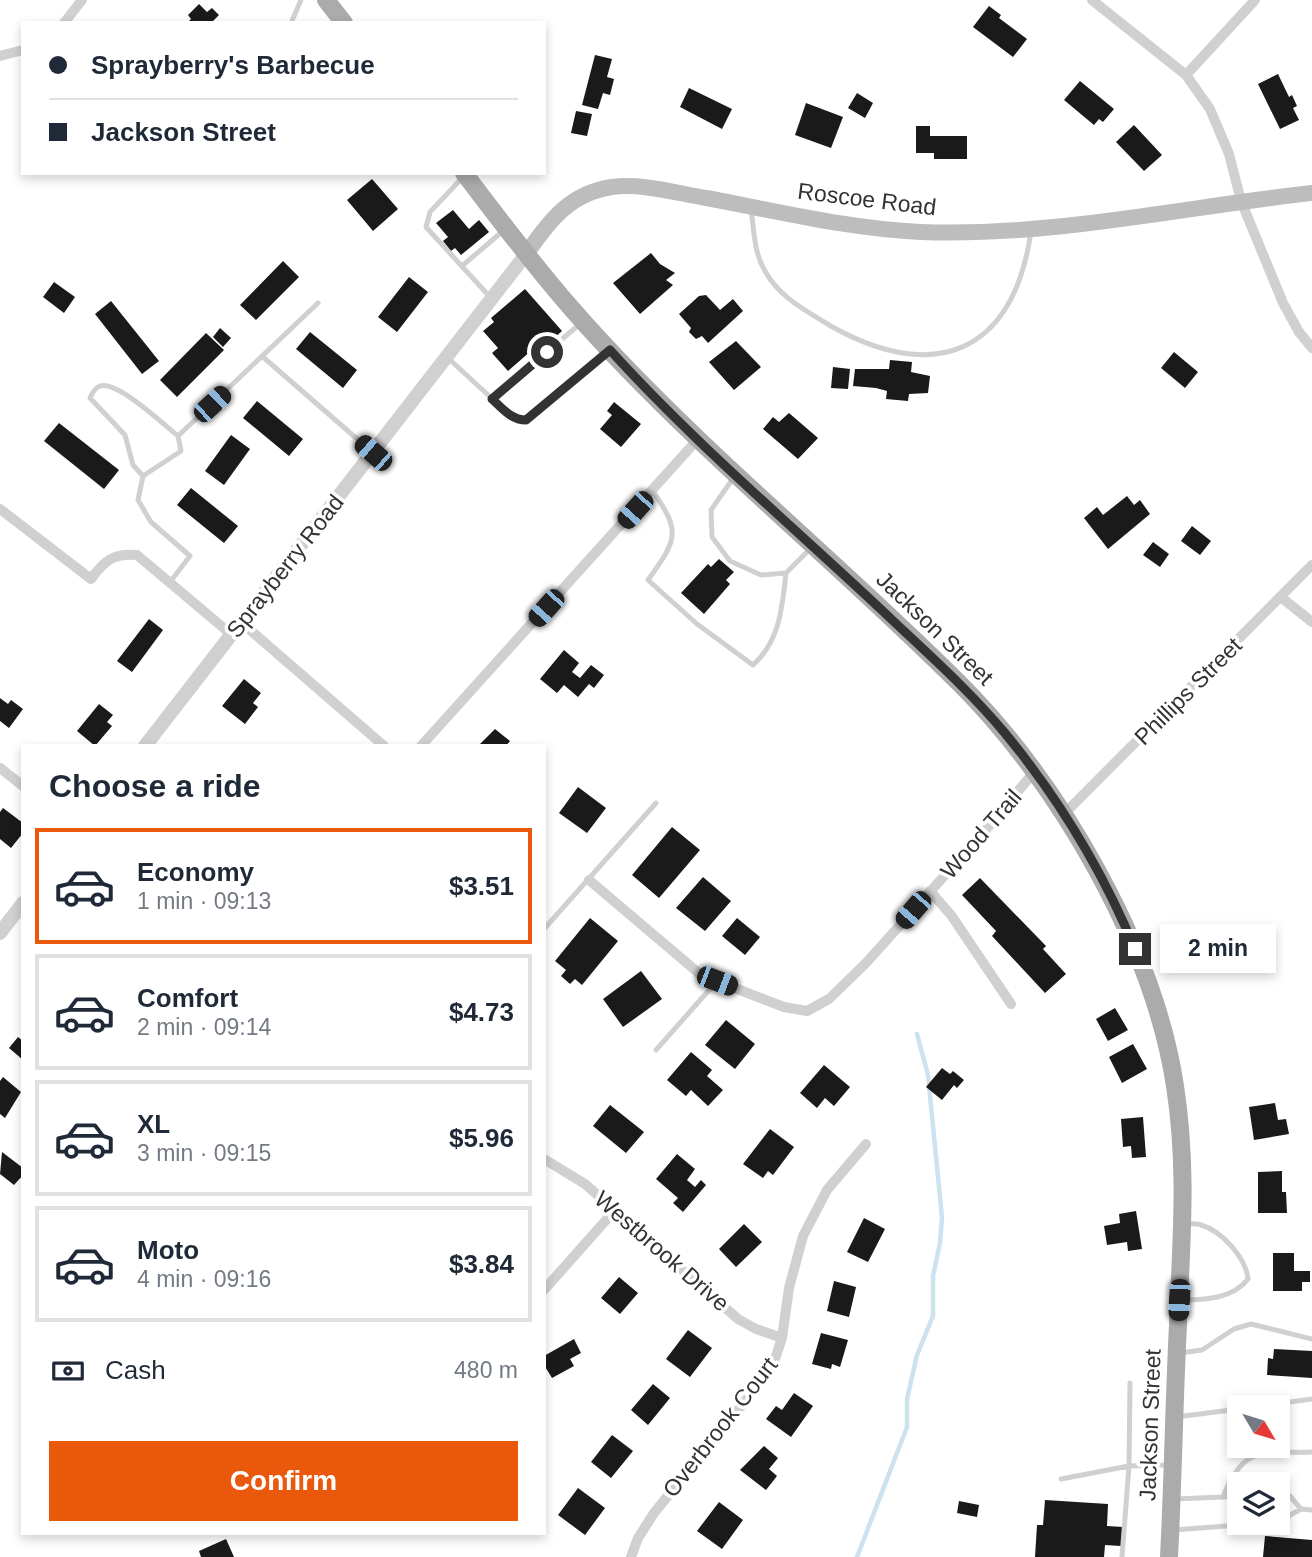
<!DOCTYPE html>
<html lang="en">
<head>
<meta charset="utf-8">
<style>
  :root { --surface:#fff; --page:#f2f2f3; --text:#1f2937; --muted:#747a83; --line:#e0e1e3; --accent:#ea580c }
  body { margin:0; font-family:Arial,sans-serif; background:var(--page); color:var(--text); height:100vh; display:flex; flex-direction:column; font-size:26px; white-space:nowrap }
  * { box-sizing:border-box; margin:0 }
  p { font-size:23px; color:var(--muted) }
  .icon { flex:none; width:38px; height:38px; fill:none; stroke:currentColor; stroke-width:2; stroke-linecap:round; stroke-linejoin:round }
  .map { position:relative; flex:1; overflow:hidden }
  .side { position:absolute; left:21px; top:744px; width:525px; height:791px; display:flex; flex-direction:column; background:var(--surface); border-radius:0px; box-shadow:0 4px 10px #0003 }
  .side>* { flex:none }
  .guide { position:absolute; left:21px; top:21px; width:525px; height:154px; border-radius:0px; box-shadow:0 4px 10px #0003; display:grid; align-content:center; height:154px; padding:0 28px; background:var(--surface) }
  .needle { width:46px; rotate:128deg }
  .controls { position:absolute; left:1227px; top:1395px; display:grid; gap:14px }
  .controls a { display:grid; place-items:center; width:63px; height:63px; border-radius:0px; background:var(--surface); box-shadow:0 4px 10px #0003; font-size:35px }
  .end { position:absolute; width:32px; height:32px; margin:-16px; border:9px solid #333; background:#fff; box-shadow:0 0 0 4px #fff }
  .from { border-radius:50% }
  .bubble { position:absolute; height:49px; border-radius:0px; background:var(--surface); box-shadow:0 4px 10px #0003; font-size:23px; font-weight:600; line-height:49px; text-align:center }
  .car { position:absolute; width:21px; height:42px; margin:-21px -10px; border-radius:9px; box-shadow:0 0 5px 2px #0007; background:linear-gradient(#222 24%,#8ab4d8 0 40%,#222 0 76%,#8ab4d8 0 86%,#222 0) }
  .guide b { display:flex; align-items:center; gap:24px; height:66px; font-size:26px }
  .guide b+b { border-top:2px solid var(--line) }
  .guide i { width:18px; height:18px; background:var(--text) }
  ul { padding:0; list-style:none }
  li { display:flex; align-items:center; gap:21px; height:116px; margin:0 14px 10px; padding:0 14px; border:4px solid var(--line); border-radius:0px }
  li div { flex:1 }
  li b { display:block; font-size:26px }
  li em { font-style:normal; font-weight:600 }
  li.current { border-color:var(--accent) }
  li>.icon { width:63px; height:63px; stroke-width:1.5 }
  h2 { padding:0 28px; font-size:32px; line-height:84px }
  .pay { display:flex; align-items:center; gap:18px; height:77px; padding:0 28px; font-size:26px }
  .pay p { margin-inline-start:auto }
  .action { display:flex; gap:14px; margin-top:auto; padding:14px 28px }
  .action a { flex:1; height:80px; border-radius:0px; background:var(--accent); color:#fff; font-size:28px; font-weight:600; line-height:80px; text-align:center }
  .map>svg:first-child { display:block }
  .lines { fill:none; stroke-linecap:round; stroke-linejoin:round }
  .stream { stroke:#cde1ef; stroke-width:4.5 }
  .building { fill:#1a1a1a }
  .service { stroke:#d0d0d0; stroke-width:5 }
  .minor { stroke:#d0d0d0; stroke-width:10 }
  .tertiary { stroke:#d0d0d0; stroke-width:14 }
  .secondary { stroke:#bdbdbd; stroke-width:16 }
  .primary { stroke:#ababab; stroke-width:18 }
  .route { stroke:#333; stroke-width:9 }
  .labels { text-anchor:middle; stroke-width:7; stroke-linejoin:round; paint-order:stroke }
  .street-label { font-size:23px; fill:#333; stroke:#fff }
</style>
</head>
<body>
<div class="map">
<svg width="1312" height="1557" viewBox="0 0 1312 1557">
  <rect width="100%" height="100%" fill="#fff"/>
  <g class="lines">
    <path class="stream" d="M857,1557L907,1427V1399L917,1355L933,1316V1276L940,1243L942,1218L928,1075L917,1034"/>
  </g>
  <path class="building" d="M199,4L207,12L212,8L219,15L213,21L215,23H187L191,19L188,15Z
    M989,6L1001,15L999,18L1027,39L1013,57L973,27Z
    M595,55L612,59L607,77L614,79L610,95L603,93L598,109L582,105Z
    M1278,74L1289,97L1292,95L1297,106L1293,108L1299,120L1280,129L1258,84Z
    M1080,81L1114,109L1103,122L1099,119L1094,125L1064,100Z
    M689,88L732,109L722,129L680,107Z
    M857,93L873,103L865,118L848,108Z
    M806,103L843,117L831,148L795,135Z
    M576,111L592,114L587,136L571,133Z
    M1134,125L1162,155L1144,171L1116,142Z
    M916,126H930V136H967V159H934V153H916Z
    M372,179L398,209L373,231L347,200Z
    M453,210L469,229L479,220L489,232L461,255L455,248L451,251L443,241L448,237L436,223Z
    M651,253L660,264L675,273L666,280L673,285L640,314L613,283Z
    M283,261L299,277L256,320L240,305Z
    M409,277L428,292L397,332L378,317Z
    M54,282L75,297L64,313L43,297Z
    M525,289L562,331L551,341L547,337L508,371L492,353L498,348L483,331L494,322L491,318Z
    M706,295L720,310L733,299L743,311L708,343L702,336L696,339L689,332L691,328L679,314L699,296Z
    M111,301L159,361L142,374L95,314Z
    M220,328L231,338L223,347L213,337Z
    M310,332L357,370L343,388L296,349Z
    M206,333L224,350L177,397L160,380Z
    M736,341L761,367L734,390L709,362Z
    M1174,352L1198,372L1185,388L1161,368Z
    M890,360L912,362L911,372L930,376L928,393L909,394L908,401L886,399L887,391L876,388L853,386L855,369H889Z
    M833,367L850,369L848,389L831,388Z
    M257,401L303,439L289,456L243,418Z
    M614,402L641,424L621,447L600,429L612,415L607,411Z
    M789,413L818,438L798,459L763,429L773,417L779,422Z
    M59,423L119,470L104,489L44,441Z
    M231,435L250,449L224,485L205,471Z
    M191,488L238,526L224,543L177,505Z
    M1127,496L1134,505L1140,500L1150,514L1108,549L1084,518L1097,507L1103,515Z
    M1192,526L1211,541L1200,555L1181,541Z
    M1153,542L1169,554L1160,567L1143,555Z
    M719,559L734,572L726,580L730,584L704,614L681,593L708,564L711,567Z
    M149,619L163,630L132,672L117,661Z
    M564,650L579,663L572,672L580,678L591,665L604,675L594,688L589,684L578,697L564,685L557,693L540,679Z
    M244,679L261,693L253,703L258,707L245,724L222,706Z
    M0,698L8,704L11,700L23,709L9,728L0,721Z
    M99,704L113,715L107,722L112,726L95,746L77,731Z
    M495,729L510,741L506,746H478Z
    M578,787L606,808L587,833L559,813Z
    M3,808L23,823V833L11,848L0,839V812Z
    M672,827L700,850L659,898L632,875Z
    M703,877L731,901L705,931L676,908Z
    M980,878L1046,946L1043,949L1066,974L1045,993L992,936L996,931L962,895Z
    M590,918L618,941L582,985L575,979L570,984L561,976L566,970L555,961Z
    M737,918L760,937L745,955L722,936Z
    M641,971L662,999L623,1027L603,999Z
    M1115,1008L1128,1030L1108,1041L1096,1019Z
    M726,1020L755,1044L735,1069L705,1045Z
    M18,1037L23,1041V1060L9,1048Z
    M1133,1044L1147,1069L1122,1083L1109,1057Z
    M691,1052L712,1070L707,1076L723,1090L708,1106L691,1090L686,1096L667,1080Z
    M824,1065L850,1087L834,1106L825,1098L817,1108L800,1093Z
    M942,1068L950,1074L953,1071L964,1080L957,1088L954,1085L942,1100L926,1087Z
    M3,1077L21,1092L5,1118L0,1114V1081Z
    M1275,1103L1278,1120L1286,1119L1289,1134L1254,1140L1249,1107Z
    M610,1105L644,1132L626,1153L593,1126Z
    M1143,1117L1146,1157L1132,1158L1131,1146L1123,1147L1121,1119Z
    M770,1129L794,1147L773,1175L768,1171L763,1178L743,1164Z
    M2,1152L23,1168V1175L14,1185L0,1174Z
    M677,1154L695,1169L687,1180L695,1187L701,1180L706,1185L683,1212L673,1203L678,1198L656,1179Z
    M1282,1171V1192H1286L1287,1213H1258V1172Z
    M1136,1211L1142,1249L1128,1251L1127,1242L1107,1245L1104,1226L1120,1223L1119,1214Z
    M864,1218L885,1229L868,1262L847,1252Z
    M744,1224L762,1242L736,1267L719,1249Z
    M1273,1253H1294V1271H1310V1282H1302V1291H1273Z
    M619,1277L638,1293L620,1314L601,1298Z
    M834,1281L856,1287L849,1317L827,1311Z
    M688,1330L712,1348L690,1377L666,1359Z
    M821,1333L848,1340L840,1367L832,1364L831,1369L812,1364Z
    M574,1339L581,1353L570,1359L574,1366L552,1378L544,1365V1356Z
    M1274,1349L1312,1351V1378L1267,1375L1268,1358L1273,1359Z
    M653,1384L670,1398L648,1425L631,1410Z
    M794,1393L813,1406L791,1437L766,1419L776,1406L782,1410Z
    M612,1435L633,1451L611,1478L591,1462Z
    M764,1446L778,1458L769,1469L777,1476L766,1490L740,1470Z
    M578,1488L605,1508L585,1535L558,1515Z
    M1045,1500L1108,1504L1107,1526L1123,1527L1121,1546L1105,1545L1104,1557H1035L1037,1525H1043Z
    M959,1501L979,1505L977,1517L957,1513Z
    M719,1502L743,1520L722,1549L697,1531Z
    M1265,1536L1312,1540V1557H1263Z
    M226,1539L234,1557H201L199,1551Z"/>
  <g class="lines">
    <path class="service" d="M291,23L301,0
      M463,177L430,212L426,227L490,297
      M751,209C754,230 754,253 765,271C779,297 805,310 829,325C934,385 1014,354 1031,231
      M462,266L504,230
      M263,357L371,451
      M449,359L511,416L518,420H526L607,352
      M492,399L581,323
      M143,476L133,465L125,435L90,398C92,394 94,388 100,386C118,381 163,424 178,436L318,303
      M734,477L711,510L712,537L730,561L761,575L786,573
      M652,490C682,533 677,539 648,580L697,624L753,665C780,641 782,608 786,573L811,548
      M170,582L190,556L151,522L138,500L143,476L181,451L178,436
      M544,929L656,803
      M656,1050L717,981
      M1181,1300C1204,1300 1233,1299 1248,1279C1246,1258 1222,1231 1201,1225C1196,1223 1189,1224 1184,1224
      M1180,1353L1202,1350L1234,1329L1251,1324L1312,1339
      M1253,1407L1312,1399
      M1176,1417L1239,1409
      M1061,1479L1129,1466L1169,1465
      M1278,1494L1289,1495L1301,1509
      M1223,1497L1239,1496
      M1174,1499L1223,1497C1244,1444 1262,1454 1312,1452
      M1278,1522L1301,1509L1312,1510
      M1174,1530L1277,1522
      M1122,1557L1129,1466L1130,1383"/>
    <path class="minor" d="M1092,0L1186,75L1210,109L1229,154L1241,201L1283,303L1299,332L1312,348
      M64,23L82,0
      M0,56L23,50
      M1186,75L1255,0
      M0,509L91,579C104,561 113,553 137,555L232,635
      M1282,598L1312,622
      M242,623L384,746
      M421,746L698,439
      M0,768L23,786
      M1063,815L1312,565
      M589,880L701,975L784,1007L807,1011L829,999L866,963L990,825L1034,772
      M930,891L951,915L1011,1004
      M544,1159L585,1184L738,1319L756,1329L782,1338
      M544,1290L615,1210
      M631,1557L638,1538L654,1513L772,1368L782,1338L789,1288L803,1236L827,1190L866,1144"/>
    <path class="tertiary" d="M145,746L527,253
      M0,933L23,903"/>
    <path class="secondary" d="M527,253C549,221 570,193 612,187C642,183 676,193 706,198C777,211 849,229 921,232C1052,237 1183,207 1312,193"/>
    <path class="primary" d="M326,0L344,23
      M464,173C499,219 534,266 572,309C612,355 655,398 699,440C785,522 875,599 959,683C1059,782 1154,947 1175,1086C1188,1171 1181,1241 1178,1325C1174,1403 1173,1480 1169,1557"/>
  </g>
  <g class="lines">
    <path class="route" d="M547,352L492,399C502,408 511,420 526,420L610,350C696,445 795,528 888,616C928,654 969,690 1004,732C1057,796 1103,872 1135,949"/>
  </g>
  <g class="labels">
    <g class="street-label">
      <text transform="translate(867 199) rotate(7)" y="8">Roscoe Road</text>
      <text transform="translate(285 566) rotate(-52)" y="8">Sprayberry Road</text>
      <text transform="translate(935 628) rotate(44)" y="8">Jackson Street</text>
      <text transform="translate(1188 691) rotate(-45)" y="8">Phillips Street</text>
      <text transform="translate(981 834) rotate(-49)" y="8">Wood Trail</text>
      <text transform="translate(662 1251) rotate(41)" y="8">Westbrook Drive</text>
      <text transform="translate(1150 1425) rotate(-88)" y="8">Jackson Street</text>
      <text transform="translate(720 1427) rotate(-52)" y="8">Overbrook Court</text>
    </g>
  </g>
</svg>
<div class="controls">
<a><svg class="needle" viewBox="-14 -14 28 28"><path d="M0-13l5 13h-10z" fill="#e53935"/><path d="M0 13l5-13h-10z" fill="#747a83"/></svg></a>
<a><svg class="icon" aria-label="layers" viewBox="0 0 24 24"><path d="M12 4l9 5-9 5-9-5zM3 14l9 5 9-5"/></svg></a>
</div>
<i class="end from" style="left:547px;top:352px"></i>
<i class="end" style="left:1135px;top:949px"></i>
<div class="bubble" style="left:1160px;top:924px;width:116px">2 min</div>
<i class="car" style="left:212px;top:404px;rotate:47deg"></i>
<i class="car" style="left:373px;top:453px;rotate:311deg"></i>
<i class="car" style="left:635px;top:510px;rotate:222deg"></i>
<i class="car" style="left:546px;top:608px;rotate:222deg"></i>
<i class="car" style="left:913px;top:910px;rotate:221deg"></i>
<i class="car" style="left:717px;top:981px;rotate:111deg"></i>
<i class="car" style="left:1179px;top:1300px;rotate:183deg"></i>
<div class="guide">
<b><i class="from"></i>Sprayberry's Barbecue</b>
<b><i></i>Jackson Street</b>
</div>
<section class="side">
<h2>Choose a ride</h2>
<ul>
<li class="current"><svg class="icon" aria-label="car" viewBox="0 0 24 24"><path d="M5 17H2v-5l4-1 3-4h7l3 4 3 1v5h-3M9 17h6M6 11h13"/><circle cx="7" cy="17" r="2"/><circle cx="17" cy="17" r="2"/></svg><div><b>Economy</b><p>1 min · 09:13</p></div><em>$3.51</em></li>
<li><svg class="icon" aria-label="car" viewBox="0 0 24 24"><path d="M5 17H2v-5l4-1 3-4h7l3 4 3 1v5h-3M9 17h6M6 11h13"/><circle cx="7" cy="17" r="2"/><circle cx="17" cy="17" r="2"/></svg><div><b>Comfort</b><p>2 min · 09:14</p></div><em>$4.73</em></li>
<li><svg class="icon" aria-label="car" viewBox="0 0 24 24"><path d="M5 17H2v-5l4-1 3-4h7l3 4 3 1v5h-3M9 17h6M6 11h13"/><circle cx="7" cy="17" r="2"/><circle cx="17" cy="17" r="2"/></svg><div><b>XL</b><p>3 min · 09:15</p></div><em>$5.96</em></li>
<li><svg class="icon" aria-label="car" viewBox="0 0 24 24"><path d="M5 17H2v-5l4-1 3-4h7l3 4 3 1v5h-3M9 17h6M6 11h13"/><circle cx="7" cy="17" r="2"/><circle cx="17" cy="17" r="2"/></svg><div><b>Moto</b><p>4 min · 09:16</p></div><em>$3.84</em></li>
</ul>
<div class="pay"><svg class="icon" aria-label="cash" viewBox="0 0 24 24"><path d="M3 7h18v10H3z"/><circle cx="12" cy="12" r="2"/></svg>Cash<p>480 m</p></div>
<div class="action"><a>Confirm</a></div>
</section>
</div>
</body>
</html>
